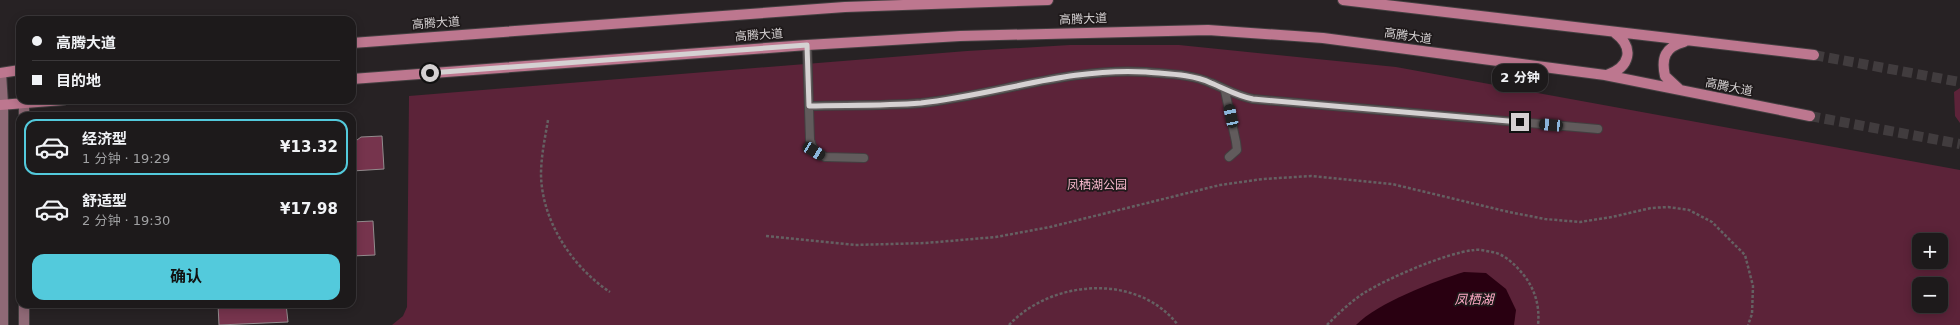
<!DOCTYPE html>
<html lang="zh">
<head>
<meta charset="utf-8">
<style>
  :root { --surface:#1d1a1b; --page:#252324; --text:#f1f3f6; --muted:#a0a1a3; --line:#3b383a; --accent:#53cadc }
  body { margin:0; font-family:"DejaVu Sans","Noto Sans SC",sans-serif; background:var(--page); color:var(--text); height:100vh; display:flex; flex-direction:column; font-size:15px; white-space:nowrap }
  * { box-sizing:border-box; margin:0 }
  p { font-size:13px; color:var(--muted) }
  .icon { flex:none; width:22px; height:22px; fill:none; stroke:currentColor; stroke-width:2; stroke-linecap:round; stroke-linejoin:round }
  .map { position:relative; flex:1; overflow:hidden }
  .sheet { position:absolute; left:16px; top:112px; width:340px; height:196px; display:flex; flex-direction:column; background:var(--surface); border-radius:12px; box-shadow:0 2px 10px #0003,0 0 0 1px var(--line) }
  .sheet>* { flex:none }
  .guide { position:absolute; left:16px; top:16px; width:340px; height:88px; border-radius:12px; box-shadow:0 2px 10px #0003,0 0 0 1px var(--line); display:grid; align-content:center; height:88px; padding:0 16px; background:var(--surface) }
  .tools { position:absolute; left:1912px; top:233px; display:grid; gap:8px }
  .tools a { display:grid; place-items:center; width:36px; height:36px; border-radius:8px; background:var(--surface); box-shadow:0 2px 10px #0003,0 0 0 1px var(--line); font-size:20px }
  .end { position:absolute; width:18px; height:18px; margin:-9px; border:5px solid #d5d1d2; background:#111; box-shadow:0 0 0 2px #111 }
  .from { border-radius:50% }
  .bubble { position:absolute; height:28px; border-radius:12px; background:var(--surface); box-shadow:0 2px 10px #0003,0 0 0 1px var(--line); font-size:13px; font-weight:700; line-height:28px; text-align:center }
  .car { position:absolute; width:12px; height:24px; margin:-12px -6px; border-radius:5px; box-shadow:0 0 3px 1px #0007; background:linear-gradient(#222 24%,#8ab4d8 0 40%,#222 0 76%,#8ab4d8 0 86%,#222 0) }
  .guide b { display:flex; align-items:center; gap:14px; height:38px; font-size:15px }
  .guide b+b { border-top:1px solid var(--line) }
  .guide i { width:10px; height:10px; background:var(--text) }
  ul { padding:7px 0 0; list-style:none }
  li { display:flex; align-items:center; gap:12px; height:56px; margin:0 8px 6px; padding:0 8px; border:2px solid transparent; border-radius:12px }
  li div { flex:1 }
  li b { display:block; font-size:15px }
  li em { font-style:normal; font-weight:700 }
  li.current { border-color:var(--accent) }
  li>.icon { width:36px; height:36px; stroke-width:1.5 }
  .button { display:flex; gap:8px; margin-top:auto; padding:8px 16px }
  .button a { flex:1; height:46px; border-radius:12px; background:var(--accent); color:#111; font-size:16px; font-weight:700; line-height:46px; text-align:center }
  .map>svg:first-child { display:block }
  .green { fill:#5c2339; fill-rule:evenodd }
  .water { fill:#290011 }
  .building { fill:#76344d; stroke:#938c8e }
  .lines { fill:none; stroke-linecap:round; stroke-linejoin:round }
  .primary-tunnel { stroke:#413c3e; stroke-width:10; stroke-dasharray:10 5; stroke-linecap:butt }
  .lane-casing { stroke:#433f40; stroke-width:10 }
  .secondary-casing { stroke:#433f40; stroke-width:12 }
  .primary-casing { stroke:#433f40; stroke-width:12 }
  .path { stroke:#656062; stroke-width:2.5; stroke-dasharray:3 2; stroke-linecap:butt }
  .lane { stroke:#615b5c; stroke-width:8 }
  .secondary { stroke:#8f6976; stroke-width:10 }
  .primary { stroke:#bd778f; stroke-width:10 }
  .route { stroke:#d5d1d2; stroke-width:5 }
  .labels { text-anchor:middle; stroke-width:3.5; stroke-linejoin:round; paint-order:stroke }
  .street-label { font-size:12px; fill:#d5d1d2; stroke:#1e191a }
  .park-label { font-size:12px; fill:#f7b8cc; stroke:#1e191a }
  .water-label { font-size:13px; font-style:italic; fill:#fba9c4; stroke:#1e191a }
</style>
</head>
<body>
<div class="map">
<svg width="1960" height="325" viewBox="0 0 1960 325">
  <rect width="100%" height="100%" fill="#272224"/>
  <path class="green" d="M1070,45H1179L1396,67L1960,170V325H392L403,316L407,307L409,96L967,51ZM1919,240H1941V262H1919ZM1919,284H1941V306H1919Z
    M1960,88V123L1955,116L1954,92Z"/>
  <path class="water" d="M1464,272L1486,273L1506,289L1516,310L1514,325H1356C1377,303 1435,281 1464,272Z"/>
  <path class="building" d="M382,136L384,169L352,171V141L357,140L361,137Z
    M373,221L375,255L352,256V222Z
    M218,304H286L288,322L219,325Z"/>
  <g class="lines">
    <path class="primary-tunnel" d="M1814,55L1960,82
      M1810,116L1960,144"/>
    <g class="lane-casing">
      <path id="lane" d="M807,45L810,140L814,151L825,157L864,158
        M1225,91L1236,142L1237,150L1229,157
        M809,106C846,105 884,106 921,103C996,95 1070,67 1146,72C1166,74 1192,74 1211,83C1226,89 1237,96 1253,99L1598,129"/>
    </g>
    <g class="secondary-casing">
      <path id="secondary" d="M1,73L3,104V325
        M24,100V116
        M24,325V304"/>
    </g>
    <g class="primary-casing">
      <path id="primary" d="M1343,0L1814,55
        M352,43L845,7L1048,0
        M0,73L20,70
        M1607,75C1630,67 1635,48 1615,33
        M352,79L807,45L960,36L1208,30L1323,38L1605,75L1810,116
        M1679,89L1665,76C1661,58 1665,47 1684,42
        M0,105L63,100"/>
    </g>
    <path class="path" d="M548,120C545,138 541,156 541,175C542,221 572,267 610,292
      M766,236L855,245L926,243L996,237L1050,227L1220,185L1263,179L1311,176L1392,184L1509,212L1545,219L1580,222L1612,217L1651,208L1668,207L1689,210L1712,222L1745,255L1753,286L1752,314L1748,325
      M1009,325C1052,279 1138,273 1178,325
      M1327,325C1338,314 1350,302 1364,293C1388,278 1446,253 1474,250C1479,249 1486,251 1492,252C1505,254 1515,265 1523,274C1535,289 1540,306 1538,325"/>
    <use href="#lane" class="lane"/>
    <use href="#secondary" class="secondary"/>
    <use href="#primary" class="primary"/>
  </g>
  <g class="lines">
    <path class="route" d="M430,73L807,45L809,106C846,105 884,106 921,103C996,95 1070,67 1146,72C1166,74 1192,74 1211,83C1226,89 1237,96 1253,99L1520,122"/>
  </g>
  <g class="labels">
    <g class="street-label">
      <text transform="translate(1083 19) rotate(-2)" y="4">高腾大道</text>
      <text transform="translate(436 23) rotate(-4)" y="4">高腾大道</text>
      <text transform="translate(759 35) rotate(-4)" y="4">高腾大道</text>
      <text transform="translate(1408 36) rotate(8)" y="4">高腾大道</text>
      <text transform="translate(1729 87) rotate(11)" y="4">高腾大道</text>
    </g>
    <g class="park-label">
      <text x="1097" y="189">凤栖湖公园</text>
    </g>
    <g class="water-label">
      <text x="1474" y="304">凤栖湖</text>
    </g>
  </g>
</svg>
<div class="tools">
<a>+</a>
<a>−</a>
</div>
<i class="end from" style="left:430px;top:73px"></i>
<i class="end" style="left:1520px;top:122px"></i>
<div class="bubble" style="left:1492px;top:64px;width:56px">2 分钟</div>
<i class="car" style="left:1231px;top:116px;rotate:348deg"></i>
<i class="car" style="left:1551px;top:125px;rotate:275deg"></i>
<i class="car" style="left:814px;top:151px;rotate:121deg"></i>
<div class="guide">
<b><i class="from"></i>高腾大道</b>
<b><i></i>目的地</b>
</div>
<section class="sheet">
<ul>
<li class="current"><svg class="icon" aria-label="car" viewBox="0 0 24 24"><path d="M5 17H2v-5l4-1 3-4h7l3 4 3 1v5h-3M9 17h6M6 11h13"/><circle cx="7" cy="17" r="2"/><circle cx="17" cy="17" r="2"/></svg><div><b>经济型</b><p>1 分钟 · 19:29</p></div><em>¥13.32</em></li>
<li><svg class="icon" aria-label="car" viewBox="0 0 24 24"><path d="M5 17H2v-5l4-1 3-4h7l3 4 3 1v5h-3M9 17h6M6 11h13"/><circle cx="7" cy="17" r="2"/><circle cx="17" cy="17" r="2"/></svg><div><b>舒适型</b><p>2 分钟 · 19:30</p></div><em>¥17.98</em></li>
</ul>
<div class="button"><a>确认</a></div>
</section>
</div>
</body>
</html>
